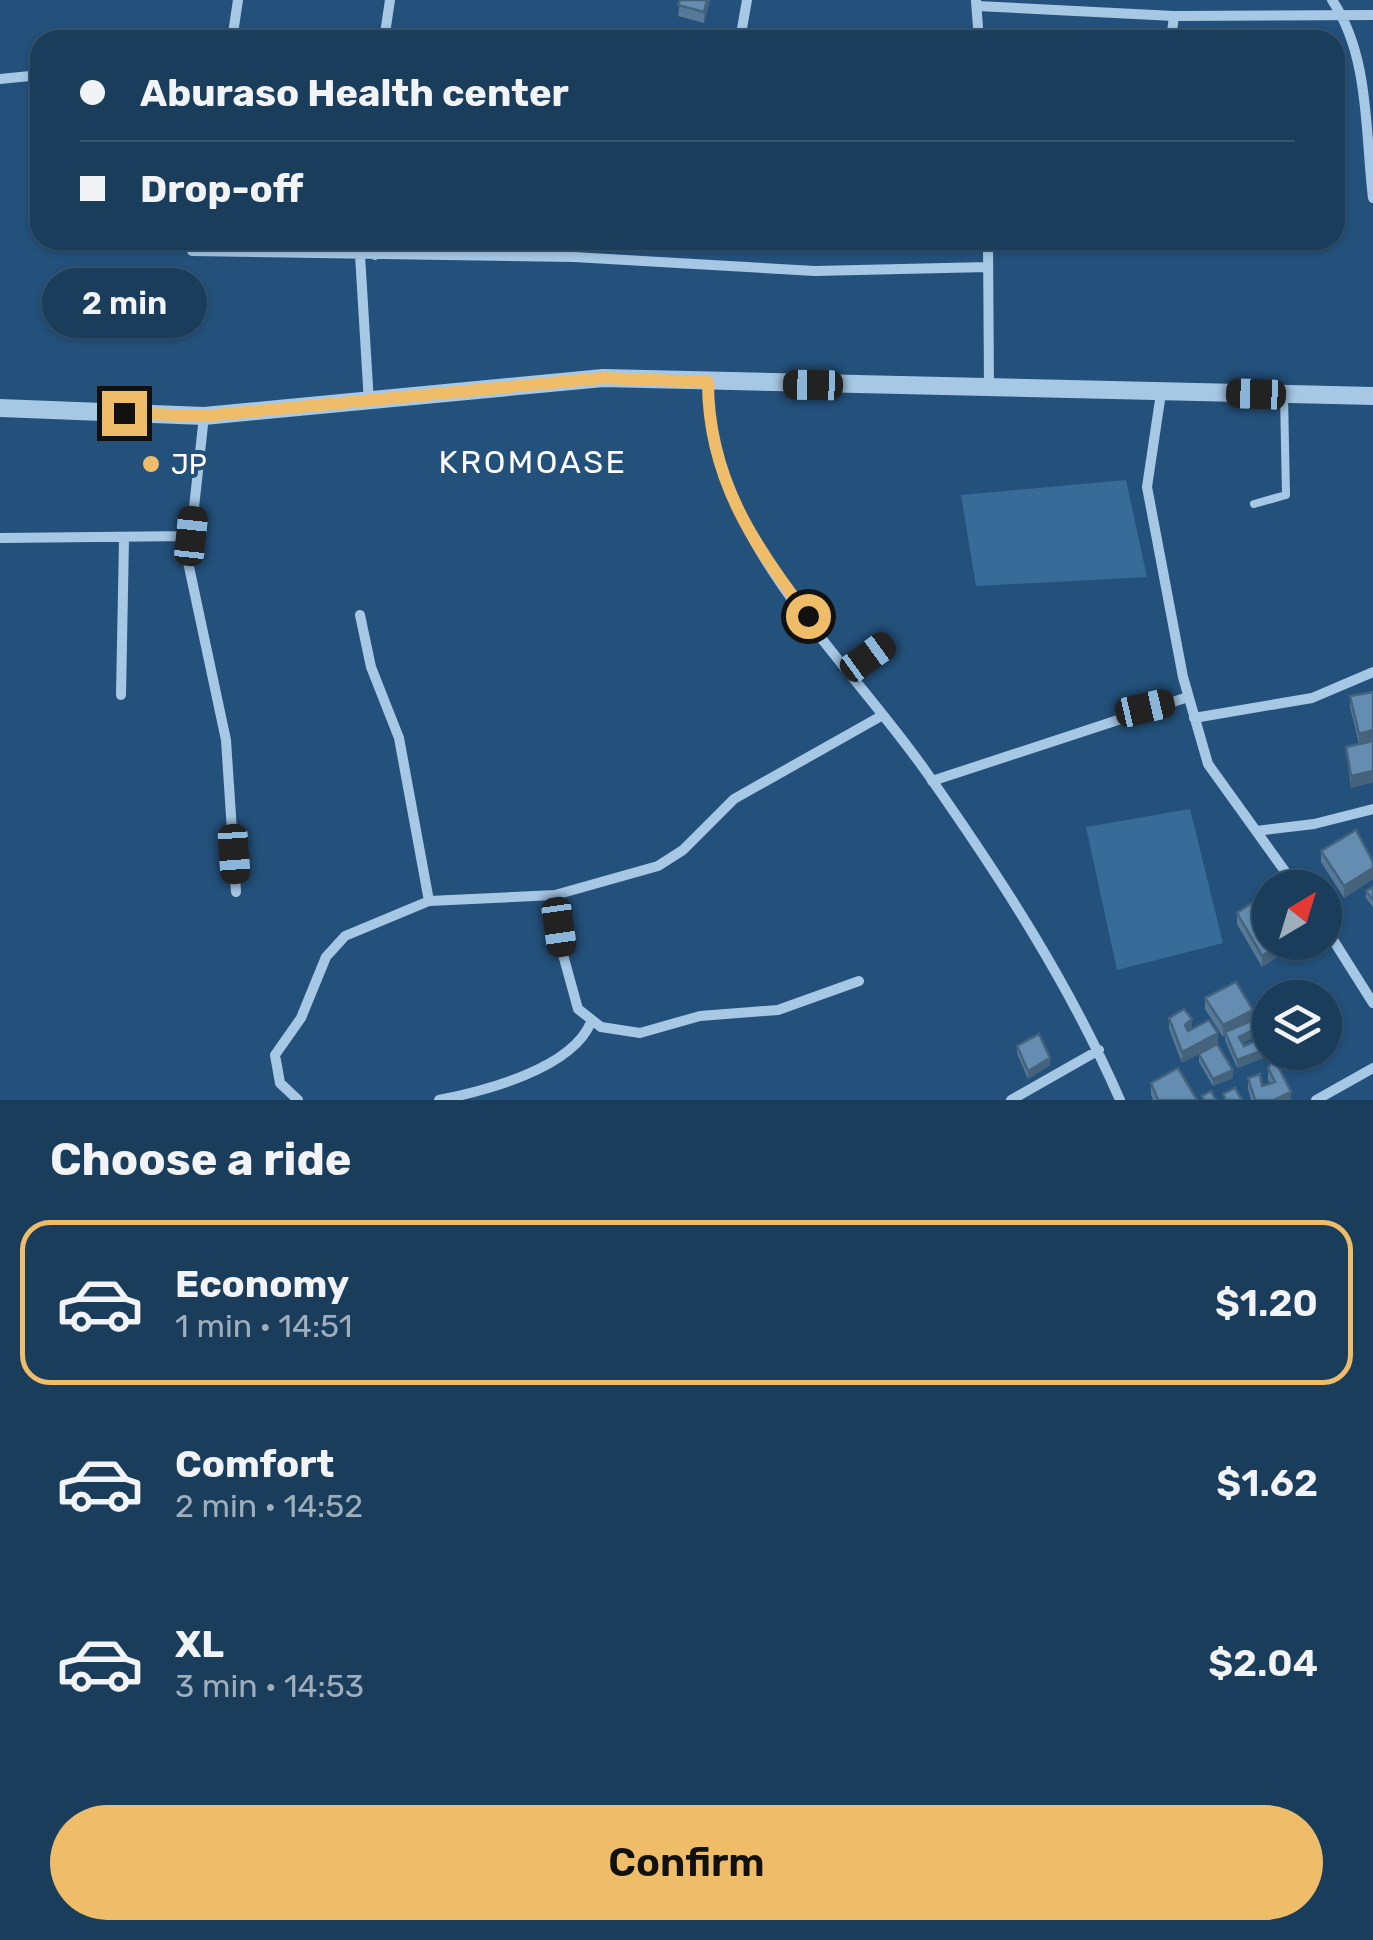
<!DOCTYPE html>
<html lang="en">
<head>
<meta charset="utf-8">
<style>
  :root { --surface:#1a3d5c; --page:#234462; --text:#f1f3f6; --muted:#9faebb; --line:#385672; --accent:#efbd6a }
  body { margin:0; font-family:Rubik,sans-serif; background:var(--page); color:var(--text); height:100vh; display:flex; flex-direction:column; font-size:38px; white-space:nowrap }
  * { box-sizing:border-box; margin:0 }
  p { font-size:32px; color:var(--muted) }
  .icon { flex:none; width:55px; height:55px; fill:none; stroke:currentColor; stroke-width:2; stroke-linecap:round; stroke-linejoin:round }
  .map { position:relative; height:1100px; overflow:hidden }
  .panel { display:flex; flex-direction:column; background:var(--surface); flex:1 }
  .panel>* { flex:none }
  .hud { position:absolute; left:30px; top:30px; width:1315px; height:220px; border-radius:30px; box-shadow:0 2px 8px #0004,0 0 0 2px var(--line); display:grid; align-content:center; height:220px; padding:0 50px; background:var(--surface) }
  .needle { width:65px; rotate:38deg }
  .fabs { position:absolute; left:1252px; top:870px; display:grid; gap:20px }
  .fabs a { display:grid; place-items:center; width:90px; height:90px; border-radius:50%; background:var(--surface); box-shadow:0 2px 8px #0004,0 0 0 2px var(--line); font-size:50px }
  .end { position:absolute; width:45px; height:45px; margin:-22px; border:12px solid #efbd6a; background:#111; box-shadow:0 0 0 5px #111 }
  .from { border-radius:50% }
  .bubble { position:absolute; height:70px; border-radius:35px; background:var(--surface); box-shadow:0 2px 8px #0004,0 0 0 2px var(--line); font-size:32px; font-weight:600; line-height:70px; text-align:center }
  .car { position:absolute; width:30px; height:60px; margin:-30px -15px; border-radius:12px; box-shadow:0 0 8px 2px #0007; background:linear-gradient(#222 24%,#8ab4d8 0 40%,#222 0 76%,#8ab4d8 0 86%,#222 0) }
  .hud b { display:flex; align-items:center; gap:35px; height:95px; font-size:38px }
  .hud b+b { border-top:2px solid var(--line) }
  .hud i { width:25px; height:25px; background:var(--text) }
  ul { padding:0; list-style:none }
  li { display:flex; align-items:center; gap:30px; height:165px; margin:0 20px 15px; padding:0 30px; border:5px solid transparent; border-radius:30px }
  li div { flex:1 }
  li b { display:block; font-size:38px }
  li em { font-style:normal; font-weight:600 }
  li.on { border-color:var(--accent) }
  li>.icon { width:90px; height:90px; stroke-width:1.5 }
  h2 { padding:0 50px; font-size:45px; line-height:120px }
  .button { display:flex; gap:20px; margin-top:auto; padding:20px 50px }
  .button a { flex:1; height:115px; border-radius:60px; background:var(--accent); color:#111; font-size:40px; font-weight:600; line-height:115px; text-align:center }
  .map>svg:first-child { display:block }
  .green { fill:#376b98 }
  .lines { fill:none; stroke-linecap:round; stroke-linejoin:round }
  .service { stroke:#a6c8e5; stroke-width:8 }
  .minor { stroke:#a6c8e5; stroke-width:10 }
  .tertiary { stroke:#a6c8e5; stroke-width:18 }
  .wall { fill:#567998 }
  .shaded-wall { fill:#46637c }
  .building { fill:#648db1; stroke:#46637c; stroke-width:2.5 }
  .route { stroke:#efbd6a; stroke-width:12 }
  .poi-dot { fill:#efbd6a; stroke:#23517b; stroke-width:4 }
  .labels { text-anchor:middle; stroke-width:8; stroke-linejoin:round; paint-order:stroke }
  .poi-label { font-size:28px; fill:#fff; stroke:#23517b; text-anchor:start }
  .quarter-label { font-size:32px; letter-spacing:2.5px; fill:#fff; stroke:#23517b }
</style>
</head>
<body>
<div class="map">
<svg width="1373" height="1100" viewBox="0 0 1373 1100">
  <rect width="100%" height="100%" fill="#23517b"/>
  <path class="green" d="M1126,480L1147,577L976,586L961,495Z
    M1190,809L1223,943L1117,970L1086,827Z"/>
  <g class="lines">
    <path class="service" d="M1254,504L1286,495L1284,396
      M850,670L887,643"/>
    <path class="minor" d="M1332,0C1370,56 1365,133 1373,198
      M976,1L979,40
      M977,6L1174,16L1373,15
      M232,40L238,0
      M384,40L390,0
      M740,40L747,0
      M1171,40L1174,16
      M0,79L40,75
      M988,240L989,388
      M192,251L574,257L815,271L988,267
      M360,255L369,403
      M375,255L379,240
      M708,382C708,538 843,653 927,773C1000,877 1069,983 1120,1100
      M1161,393L1147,487L1183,677L1208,764L1297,888
      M204,416L188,562L226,740L236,892
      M0,538L191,536
      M360,615L371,667L399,738L429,901
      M121,695L124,539
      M1194,718L1312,698L1373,672
      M932,781L1188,697
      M1256,831L1314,824L1373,809
      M555,895L562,951L578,1009L601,1027L640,1033L700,1016L778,1010L859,981
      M1325,927L1373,1003
      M298,1100L280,1083L275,1055L301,1018L326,957L345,936L429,901L555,895L658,866L683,850L734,799L883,715
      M439,1100C484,1091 572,1069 591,1022
      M1011,1100L1099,1050
      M1316,1100L1373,1068"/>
    <path class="tertiary" d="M0,408L204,416L603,378L1373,396"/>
  </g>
  <path class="wall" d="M680,0H710L704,23L678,16Z
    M1373,692V782L1351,788L1346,747L1359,744L1350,707V696Z
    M1321,851L1373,862V879L1344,898L1321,862Z
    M1373,887V907L1366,898V891Z
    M1237,913L1285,942V952L1262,967L1237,924Z
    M1205,998L1253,1020L1257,1036L1242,1043L1244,1046L1269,1056L1237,1068L1225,1040V1035L1223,1037L1205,1009Z
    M1184,1009L1182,1063L1169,1029V1018Z
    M1017,1046L1050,1065L1028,1079L1017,1053Z
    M1199,1054L1233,1078L1213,1086L1199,1062Z
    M1268,1068L1291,1100H1251L1248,1089V1078L1262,1086L1270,1083L1268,1080Z
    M1151,1083L1197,1100H1153L1151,1094Z"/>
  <path class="shaded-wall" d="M707,0H710L704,23V12Z
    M1373,730V741L1359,745V734Z
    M1373,771V782L1351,788V776Z
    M1373,868V879L1344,898V886Z
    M1283,942H1285V952L1262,967V956Z
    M1253,1010V1022L1223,1037V1025Z
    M1192,1019V1030L1185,1036V1025Z
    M1257,1028V1036L1239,1045V1037Z
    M1218,1033V1044L1182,1063V1052Z
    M1269,1048V1056L1237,1068V1060Z
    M1050,1058V1065L1028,1079V1071Z
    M1233,1070V1078L1213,1086V1079Z
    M1291,1092V1100H1274Z"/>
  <path class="building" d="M680,0H707L704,12L678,5Z
    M1373,692V730L1359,734L1350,696Z
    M1373,741V771L1351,776L1346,747Z
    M1356,830L1373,862V868L1344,886L1321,851Z
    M1373,887V900L1366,891Z
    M1259,898L1270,916V942H1283L1262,956L1237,913Z
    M1236,982L1253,1010L1223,1025L1205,998Z
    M1184,1009L1192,1019L1185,1025L1188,1031L1209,1020L1218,1033L1182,1052L1169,1018Z
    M1253,1020L1257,1028L1239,1037L1244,1046L1261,1038L1269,1048L1237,1060L1225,1032Z
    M1039,1034L1050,1058L1028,1071L1017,1046Z
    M1217,1044L1233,1070L1213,1079L1199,1054Z
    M1274,1058L1291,1092L1274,1100H1255L1248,1078L1260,1074L1262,1086L1275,1082L1268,1068Z
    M1178,1068L1197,1100H1158L1151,1083Z
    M1235,1088L1242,1100H1226L1223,1094Z
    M1211,1091L1216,1100H1204L1202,1096Z"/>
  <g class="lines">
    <path class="route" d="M124,413L204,416L603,378L708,382C708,476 753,545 808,616"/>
  </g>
  <circle class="poi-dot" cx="151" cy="464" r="10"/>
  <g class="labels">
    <g class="poi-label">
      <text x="171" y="474">JP</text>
    </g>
    <g class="quarter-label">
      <text x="533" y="473">KROMOASE</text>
    </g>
  </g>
</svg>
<div class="fabs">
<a><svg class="needle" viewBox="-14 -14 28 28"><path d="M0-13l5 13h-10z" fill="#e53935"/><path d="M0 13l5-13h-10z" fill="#9faebb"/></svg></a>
<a><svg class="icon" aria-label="layers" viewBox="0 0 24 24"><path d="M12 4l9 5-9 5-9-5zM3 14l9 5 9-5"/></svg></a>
</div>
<i class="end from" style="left:808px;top:616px"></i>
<i class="end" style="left:124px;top:413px"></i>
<div class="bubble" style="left:42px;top:268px;width:165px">2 min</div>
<i class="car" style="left:813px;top:385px;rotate:271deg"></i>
<i class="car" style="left:1256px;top:394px;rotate:272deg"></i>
<i class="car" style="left:191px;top:536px;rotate:6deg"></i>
<i class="car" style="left:868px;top:657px;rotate:54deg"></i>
<i class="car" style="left:1145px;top:708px;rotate:77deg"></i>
<i class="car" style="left:234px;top:854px;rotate:176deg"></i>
<i class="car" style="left:559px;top:927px;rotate:172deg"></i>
<div class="hud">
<b><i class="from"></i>Aburaso Health center</b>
<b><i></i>Drop-off</b>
</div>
</div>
<section class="panel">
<h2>Choose a ride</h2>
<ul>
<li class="on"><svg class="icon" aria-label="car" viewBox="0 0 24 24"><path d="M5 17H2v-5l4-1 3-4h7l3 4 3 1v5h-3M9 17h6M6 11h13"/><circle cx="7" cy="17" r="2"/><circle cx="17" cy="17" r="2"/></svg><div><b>Economy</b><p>1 min · 14:51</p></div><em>$1.20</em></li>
<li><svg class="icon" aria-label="car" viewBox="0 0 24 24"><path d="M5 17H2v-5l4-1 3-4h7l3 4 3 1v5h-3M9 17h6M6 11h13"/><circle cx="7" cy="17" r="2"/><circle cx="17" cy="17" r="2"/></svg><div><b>Comfort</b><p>2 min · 14:52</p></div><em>$1.62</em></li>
<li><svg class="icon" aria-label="car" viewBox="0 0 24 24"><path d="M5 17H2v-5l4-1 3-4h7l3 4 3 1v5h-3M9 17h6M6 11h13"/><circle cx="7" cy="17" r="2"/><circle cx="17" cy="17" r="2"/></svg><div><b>XL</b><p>3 min · 14:53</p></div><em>$2.04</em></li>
</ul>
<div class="button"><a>Confirm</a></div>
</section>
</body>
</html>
